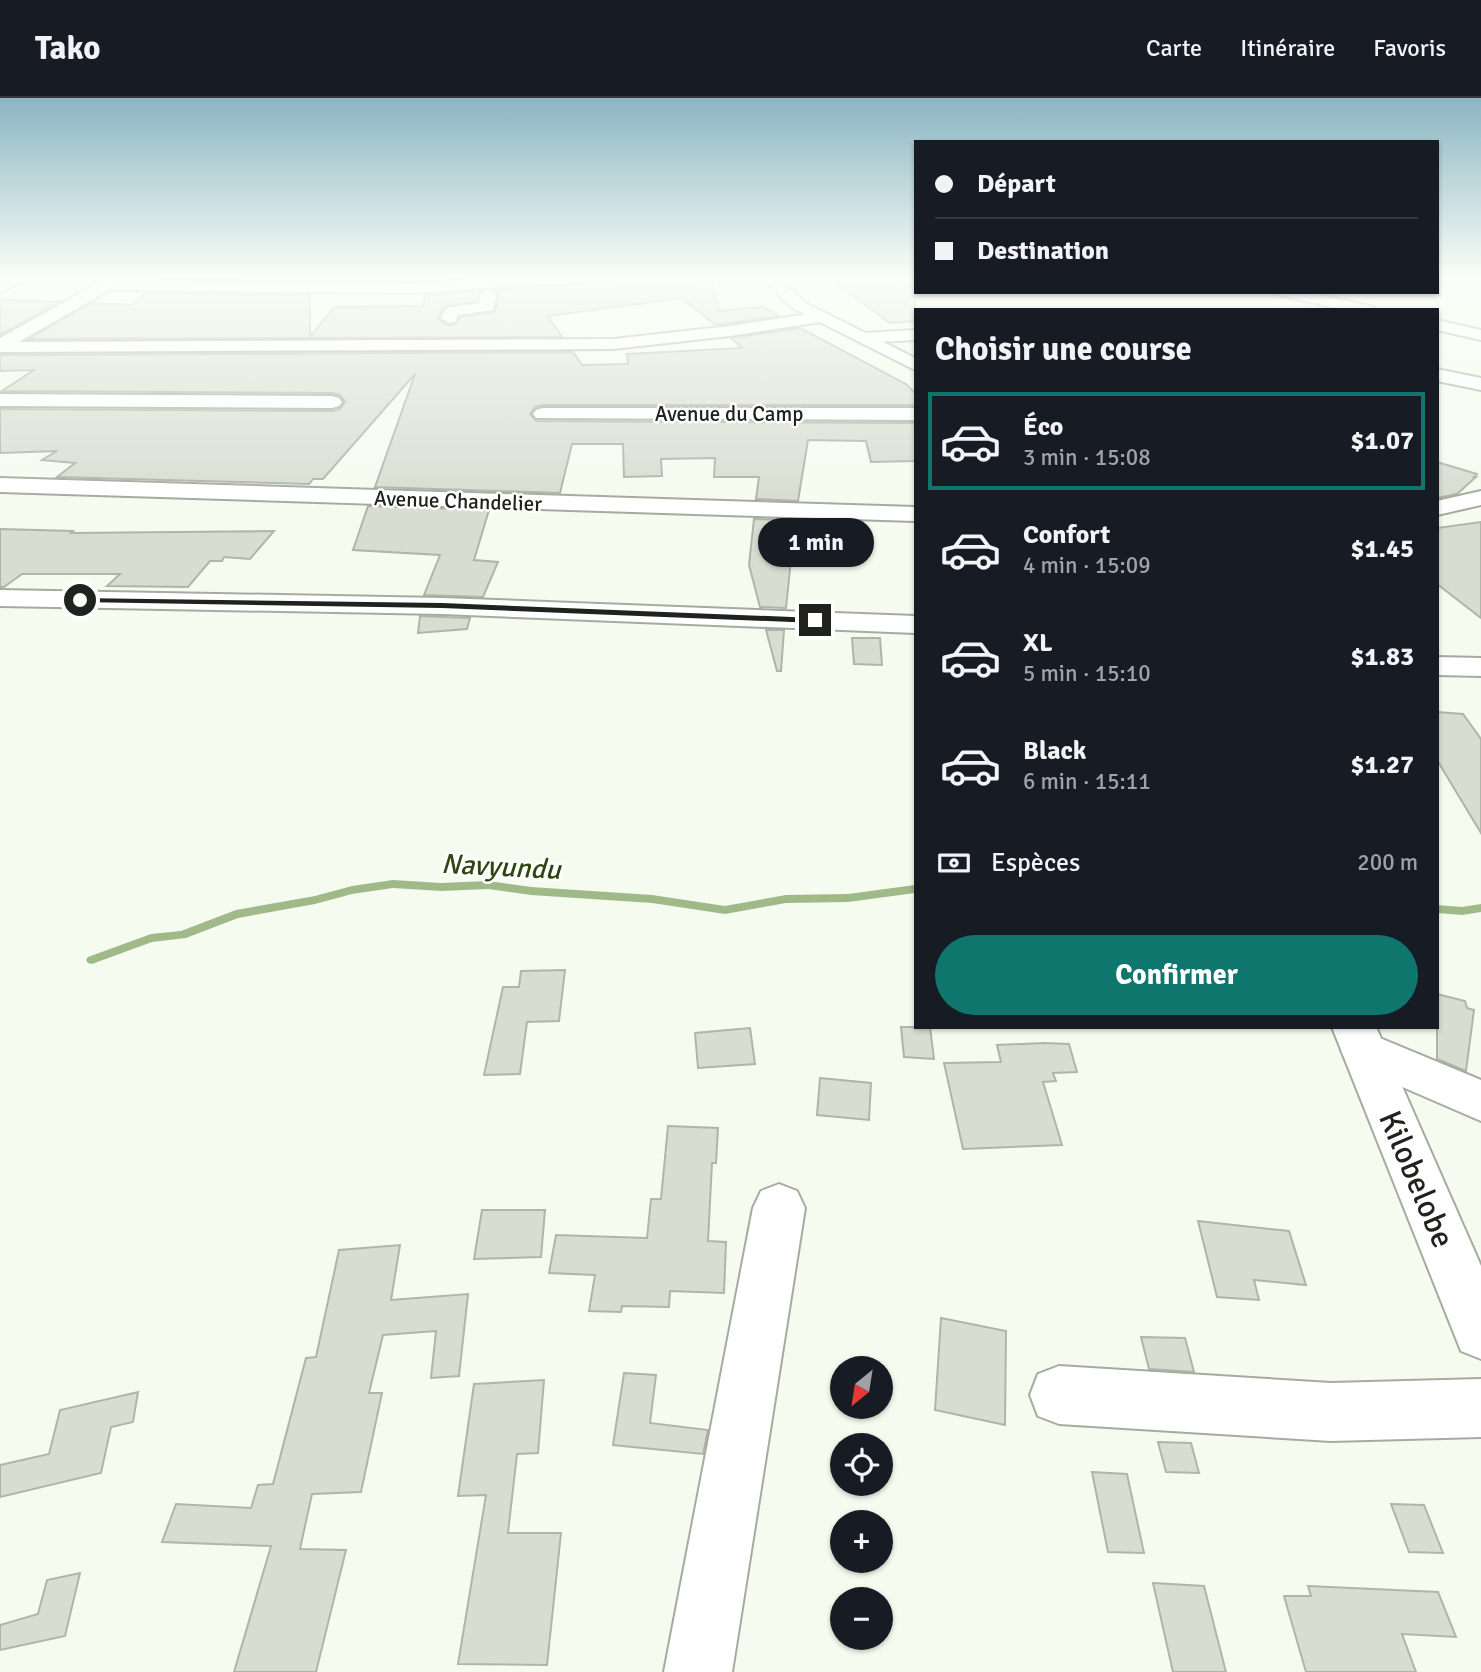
<!DOCTYPE html>
<html lang="fr">
<head>
<meta charset="utf-8">
<style>
  :root { --surface:#171b24; --page:#242831; --text:#f1f3f6; --muted:#9ea1a6; --line:#363941; --accent:#0f766e }
  body { margin:0; font-family:Signika,sans-serif; background:var(--page); color:var(--text); height:100vh; display:flex; flex-direction:column; font-size:26px; white-space:nowrap }
  * { box-sizing:border-box; margin:0 }
  p { font-size:23px; color:var(--muted) }
  .icon { flex:none; width:38px; height:38px; fill:none; stroke:currentColor; stroke-width:2; stroke-linecap:round; stroke-linejoin:round }
  .map { position:relative; flex:1; overflow:hidden }
  .drawer { position:absolute; left:914px; top:210px; width:525px; height:721px; display:flex; flex-direction:column; background:var(--surface); border-radius:0px; box-shadow:0 2px 5px #0004 }
  .drawer>* { flex:none }
  .banner { position:absolute; left:914px; top:42px; width:525px; height:154px; border-radius:0px; box-shadow:0 2px 5px #0004; display:grid; align-content:center; height:154px; padding:0 21px; background:var(--surface) }
  .needle { width:46px; rotate:210deg }
  .tools { position:absolute; left:830px; top:1258px; display:grid; gap:14px }
  .tools a { display:grid; place-items:center; width:63px; height:63px; border-radius:50%; background:var(--surface); box-shadow:0 2px 5px #0004; font-size:35px }
  .end { position:absolute; width:32px; height:32px; margin:-16px; border:9px solid #20221d; background:#fff; box-shadow:0 0 0 4px #fff }
  .from { border-radius:50% }
  .bubble { position:absolute; height:49px; border-radius:24px; background:var(--surface); box-shadow:0 2px 5px #0004; font-size:23px; font-weight:700; line-height:49px; text-align:center }
  .banner b { display:flex; align-items:center; gap:24px; height:66px; font-size:26px }
  .banner b+b { border-top:2px solid var(--line) }
  .banner i { width:18px; height:18px; background:var(--text) }
  ul { padding:0; list-style:none }
  li { display:flex; align-items:center; gap:21px; height:98px; margin:0 14px 10px; padding:0 7px; border:4px solid transparent; border-radius:0px }
  li div { flex:1 }
  li b { display:block; font-size:26px }
  li em { font-style:normal; font-weight:700 }
  li.active { border-color:var(--accent) }
  li>.icon { width:63px; height:63px; stroke-width:1.5 }
  h2 { padding:0 21px; font-size:32px; line-height:84px }
  .pay { display:flex; align-items:center; gap:18px; height:77px; padding:0 21px; font-size:26px }
  .pay p { margin-inline-start:auto }
  .primary-button { display:flex; gap:14px; margin-top:auto; padding:14px 21px }
  .primary-button a { flex:1; height:80px; border-radius:42px; background:var(--accent); color:#fff; font-size:28px; font-weight:700; line-height:80px; text-align:center }
  header { display:flex; align-items:center; gap:42px; box-sizing:border-box; height:98px; padding:0 35px; background:var(--surface); border-bottom:2px solid var(--line) }
  header strong { font-size:33px }
  nav { display:flex; gap:38px; margin-inline-start:auto; font-size:24px }
  .map>svg:first-child { display:block }
  .lines { fill:none; stroke-linecap:round; stroke-linejoin:round }
  .stream { fill:#a0b988; fill-rule:evenodd }
  .building { fill:#d7ded1; stroke:#afb5a9; stroke-width:2 }
  .street-casing { stroke:#a5ac9f; stroke-width:4 }
  .secondary-casing { stroke:#a5ac9f; stroke-width:4 }
  .street { fill:#fff; fill-rule:evenodd }
  .secondary { fill:#fff; fill-rule:evenodd }
  .route { fill:#20221d }
  .labels { text-anchor:middle; stroke-width:5; stroke-linejoin:round; paint-order:stroke }
  .far-street-label { font-size:21px; fill:#20221d; stroke:#fff }
  .water-label { font-size:28px; font-style:italic; fill:#2f4612; stroke:#fff }
  .near-street-label { font-size:32px; fill:#20221d; stroke:#fff }
</style>
</head>
<body>
<header>
<strong>Tako</strong>
<nav><a>Carte</a><a>Itinéraire</a><a>Favoris</a></nav>
</header>
<div class="map">
<svg width="1481" height="1574" viewBox="0 0 1481 1574">
  <rect width="100%" height="100%" fill="#f5fcef"/>
  <g class="lines">
    <path class="stream" d="M393,782L441,785L488,783L531,789L652,797L725,808L786,797L848,796L915,787V795L848,804L786,805L725,816L652,805L531,797L488,791L441,793L393,790L352,796L315,806L238,820L186,840L152,844L92,866L88,865L86,862L88,859L151,836L181,833L236,812L315,798L352,788Z
      M1481,806V814L1462,817L1437,815V807L1462,809Z"/>
  </g>
  <path class="building" d="M160,179H309V182L158,181Z
    M635,179H701V183H712L719,213L763,209L779,218L715,227L682,200L548,218L562,239L29,241L91,205L133,207L145,195L310,197V239L334,209L423,208L425,197L480,193L477,203L444,209L438,221L449,228L457,225L460,219L495,214L499,196L495,192L591,186Z
    M896,179L915,193V223L890,225L833,183Z
    M0,202L59,204L0,237Z
    M800,230L906,286L915,295V307H543L535,309L530,316L536,323L915,325V363L871,364L866,343L808,342L798,403L756,401L759,379H714L715,360L661,361L662,378L624,379L623,346H572L560,395L375,389L415,276L323,381H313L309,386L57,379L75,365L42,362L57,353L0,355V311L332,313L340,311L345,304L340,297L332,295L2,293L34,272L0,273V257L573,254L582,267L628,266L627,256L742,250L731,240Z
    M1437,364L1477,376L1474,379H1476L1457,396L1437,400Z
    M368,408L489,412L474,462L498,464L483,499L424,497L440,457L353,452Z
    M754,421L795,422L786,510L760,509L749,467Z
    M1481,424V520L1437,486V430Z
    M0,431L73,433L71,435L274,433L250,461L224,459L222,463H210L188,489L107,488L120,476H22L4,489H0Z
    M420,518L442,519L470,520L467,531L418,535Z
    M766,532H784L781,573H777Z
    M852,540H880L882,567L854,566Z
    M1437,614L1463,616L1481,641V735L1437,662Z
    M565,872L559,923L527,924L520,976L484,977L503,889H519L521,873Z
    M1437,896L1465,903L1467,910L1474,912L1466,973L1437,961Z
    M901,929H930L934,961L904,959Z
    M750,930L755,966L698,970L695,935Z
    M1044,945L1069,946L1077,974L1053,975L1056,983L1043,984L1062,1047L963,1051L944,965L1001,964L997,947Z
    M820,980L871,985L869,1022L817,1017Z
    M668,1028L718,1030L716,1065H712L708,1143L726,1144L724,1195L670,1193L669,1209L622,1208L621,1214L589,1213L595,1177L549,1175L556,1137L647,1140L651,1101H661Z
    M482,1112H545L541,1159L474,1161Z
    M1198,1123L1289,1133L1306,1187L1254,1182L1259,1202L1217,1199Z
    M400,1147L391,1202L468,1196L459,1278L431,1280L436,1233L383,1237L369,1295H382L361,1394L312,1396L300,1451L346,1452L316,1574H234L271,1448L162,1444L176,1406L251,1410L258,1387L273,1386L306,1260L316,1259L339,1152Z
    M941,1220L1006,1233L1005,1327L935,1312Z
    M1141,1239L1185,1240L1194,1274L1149,1271Z
    M624,1275L656,1277L650,1325L708,1332L703,1356L613,1347Z
    M544,1282L538,1355L517,1356L508,1435H561L547,1567L458,1566L486,1397L458,1398L474,1286Z
    M138,1294L133,1324L111,1329L101,1375L0,1399V1367L49,1356L60,1312Z
    M1158,1344L1191,1345L1199,1375L1166,1374Z
    M1092,1374L1127,1376L1144,1455L1108,1454Z
    M1391,1406L1424,1407L1443,1455L1409,1454Z
    M80,1475L65,1538L0,1552V1527L38,1516L47,1482Z
    M1153,1485L1204,1488L1226,1574H1173Z
    M1308,1488L1438,1494L1456,1539L1402,1536L1416,1574H1306L1284,1498H1311Z"/>
  <g class="lines">
    <g class="street-casing">
      <path id="street" d="M11,179H33L0,194V184Z
        M96,179H114L118,183L413,185L510,179H598L591,183L413,195L109,192L19,244L613,241L730,228L821,214L829,219L821,224L730,238L613,251L0,254V240L100,184Z
        M488,191L496,196L493,212L458,217L455,224L449,225L441,220L446,210L479,205L480,196Z
        M1276,194H1307L1374,209L1376,212H1344L1279,197Z
        M1437,222L1481,232V242L1437,232Z
        M915,232V242L863,245L854,240L863,235Z
        M1437,271L1481,280V292L1437,283Z
        M0,296L332,298L339,300L342,304L339,308L332,310L0,308Z
        M543,310H915V322L536,320L533,316L536,312Z
        M0,380L915,409V423L0,394Z
        M1481,393V407L1437,417V403Z
        M0,492L442,500L915,518V535L442,516L0,508Z
        M1437,559L1481,560V578L1437,577Z
        M1363,933L1481,982V1023L1347,965L1341,952L1347,939Z
        M779,1086L797,1093L805,1110L732,1574H664L753,1110L761,1093Z
        M1059,1268L1331,1285L1481,1281V1339L1331,1343L1059,1326L1038,1318L1030,1297L1038,1276Z"/>
    </g>
    <g class="secondary-casing">
      <path id="secondary" d="M761,179H777L804,204L915,260V272L792,210Z
        M1332,929H1376L1481,1168V1261L1461,1253Z"/>
    </g>
    <use href="#street" class="street"/>
    <use href="#secondary" class="secondary"/>
  </g>
  <linearGradient id="sky" x2="0" y2="1"><stop stop-color="#8bb6c2"/><stop offset="0.45" stop-color="#fafef8"/><stop offset="1" stop-color="#fafef8" stop-opacity="0"/></linearGradient>
  <rect width="1481" height="400" fill="url(#sky)"/>
  <path class="route" d="M77,500L442,505L815,520L819,522L815,525L442,510L80,504Z"/>
  <g class="labels">
    <g class="far-street-label">
      <text x="729" y="323">Avenue du Camp</text>
      <text transform="translate(458 403) rotate(2)" y="7">Avenue Chandelier</text>
    </g>
    <g class="water-label">
      <text transform="translate(501 768) rotate(3)" y="10">Navyundu</text>
    </g>
    <g class="near-street-label">
      <text transform="translate(1417 1081) rotate(67)" y="11">Kilobelobe</text>
    </g>
  </g>
</svg>
<div class="tools">
<a><svg class="needle" viewBox="-14 -14 28 28"><path d="M0-13l5 13h-10z" fill="#e53935"/><path d="M0 13l5-13h-10z" fill="#9ea1a6"/></svg></a>
<a><svg class="icon" aria-label="locate" viewBox="0 0 24 24"><circle cx="12" cy="12" r="6"/><path d="M12 2v4M12 18v4M2 12h4M18 12h4"/></svg></a>
<a>+</a>
<a>−</a>
</div>
<i class="end from" style="left:80px;top:502px"></i>
<i class="end" style="left:815px;top:522px"></i>
<div class="bubble" style="left:758px;top:420px;width:116px">1 min</div>
<div class="banner">
<b><i class="from"></i>Départ</b>
<b><i></i>Destination</b>
</div>
<section class="drawer">
<h2>Choisir une course</h2>
<ul>
<li class="active"><svg class="icon" aria-label="car" viewBox="0 0 24 24"><path d="M5 17H2v-5l4-1 3-4h7l3 4 3 1v5h-3M9 17h6M6 11h13"/><circle cx="7" cy="17" r="2"/><circle cx="17" cy="17" r="2"/></svg><div><b>Éco</b><p>3 min · 15:08</p></div><em>$1.07</em></li>
<li><svg class="icon" aria-label="car" viewBox="0 0 24 24"><path d="M5 17H2v-5l4-1 3-4h7l3 4 3 1v5h-3M9 17h6M6 11h13"/><circle cx="7" cy="17" r="2"/><circle cx="17" cy="17" r="2"/></svg><div><b>Confort</b><p>4 min · 15:09</p></div><em>$1.45</em></li>
<li><svg class="icon" aria-label="car" viewBox="0 0 24 24"><path d="M5 17H2v-5l4-1 3-4h7l3 4 3 1v5h-3M9 17h6M6 11h13"/><circle cx="7" cy="17" r="2"/><circle cx="17" cy="17" r="2"/></svg><div><b>XL</b><p>5 min · 15:10</p></div><em>$1.83</em></li>
<li><svg class="icon" aria-label="car" viewBox="0 0 24 24"><path d="M5 17H2v-5l4-1 3-4h7l3 4 3 1v5h-3M9 17h6M6 11h13"/><circle cx="7" cy="17" r="2"/><circle cx="17" cy="17" r="2"/></svg><div><b>Black</b><p>6 min · 15:11</p></div><em>$1.27</em></li>
</ul>
<div class="pay"><svg class="icon" aria-label="cash" viewBox="0 0 24 24"><path d="M3 7h18v10H3z"/><circle cx="12" cy="12" r="2"/></svg>Espèces<p>200 m</p></div>
<div class="primary-button"><a>Confirmer</a></div>
</section>
</div>
</body>
</html>
